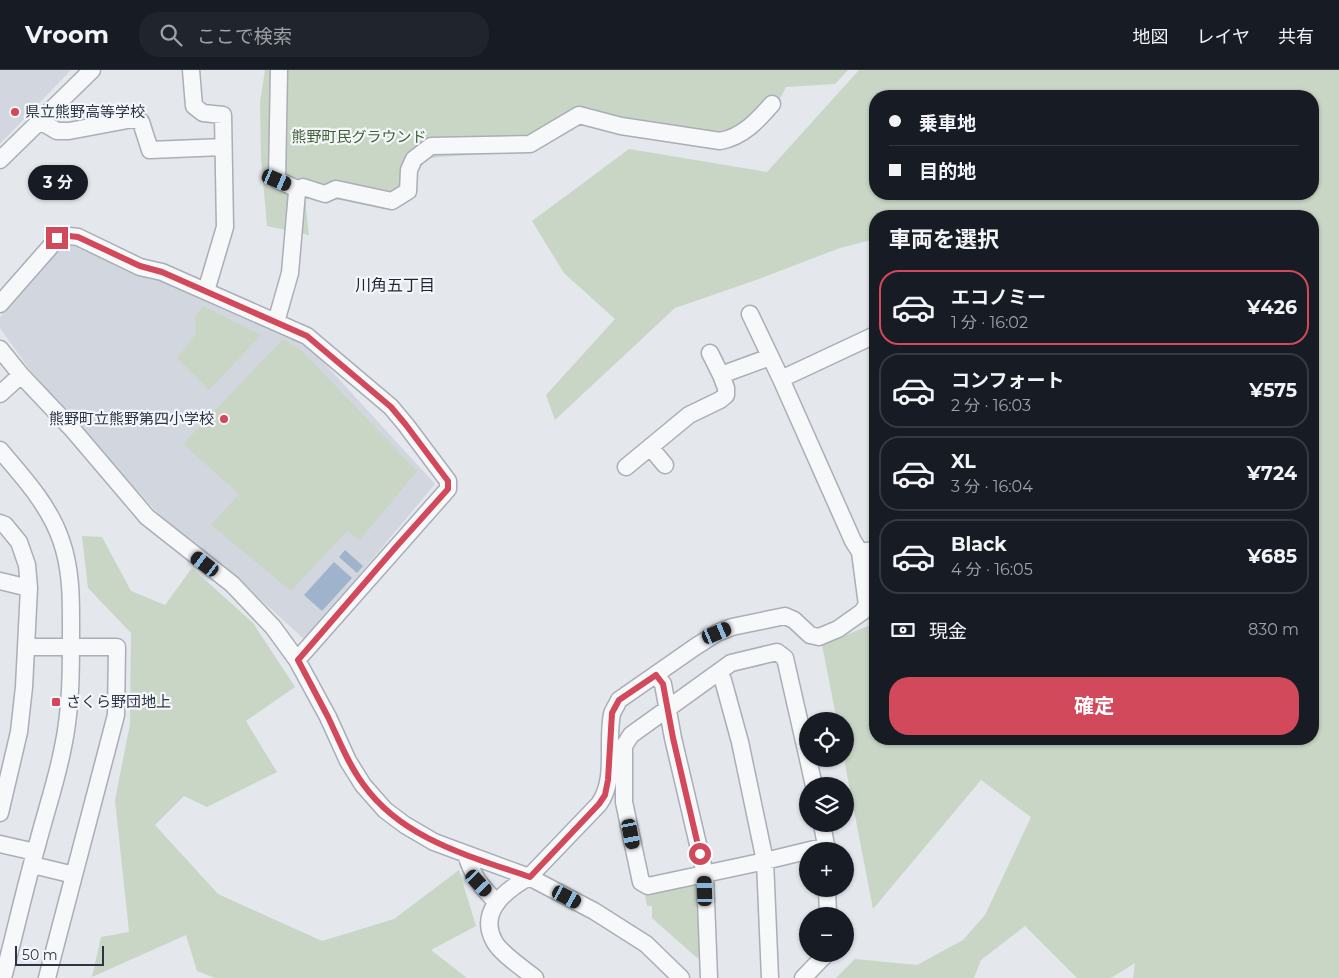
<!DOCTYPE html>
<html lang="ja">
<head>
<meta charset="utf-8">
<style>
  :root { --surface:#171b24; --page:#20242c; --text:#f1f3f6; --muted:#9ea1a6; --line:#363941; --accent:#d1495b }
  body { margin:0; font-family:Montserrat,"Noto Sans JP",sans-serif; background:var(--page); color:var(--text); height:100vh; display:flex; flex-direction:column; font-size:19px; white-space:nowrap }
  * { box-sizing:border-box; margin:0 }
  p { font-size:16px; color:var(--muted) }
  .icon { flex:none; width:28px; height:28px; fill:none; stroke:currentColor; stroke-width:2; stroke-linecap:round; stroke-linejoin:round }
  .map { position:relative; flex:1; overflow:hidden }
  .drawer { position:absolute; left:869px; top:140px; width:450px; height:535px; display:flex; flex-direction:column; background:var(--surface); border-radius:20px; box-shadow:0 1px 4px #0004 }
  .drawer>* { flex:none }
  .banner { position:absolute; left:869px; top:20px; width:450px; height:110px; border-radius:20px; box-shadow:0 1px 4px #0004; display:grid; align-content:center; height:110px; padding:0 20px; background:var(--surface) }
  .buttons { position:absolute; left:799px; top:642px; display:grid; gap:10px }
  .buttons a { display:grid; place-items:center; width:55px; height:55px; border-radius:50%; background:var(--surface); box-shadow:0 1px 4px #0004; font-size:25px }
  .scale { position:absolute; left:15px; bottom:12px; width:89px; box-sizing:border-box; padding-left:5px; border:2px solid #2b3445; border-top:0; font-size:14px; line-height:18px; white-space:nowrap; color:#2b3445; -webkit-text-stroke:4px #f4f6f9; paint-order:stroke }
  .end { position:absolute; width:22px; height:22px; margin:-11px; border:6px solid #d1495b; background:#fff; box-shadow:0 0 0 2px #fff }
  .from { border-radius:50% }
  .bubble { position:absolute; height:35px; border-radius:18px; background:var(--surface); box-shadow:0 1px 4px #0004; font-size:16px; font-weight:700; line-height:35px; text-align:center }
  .car { position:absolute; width:15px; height:30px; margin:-15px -8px; border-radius:6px; box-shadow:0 0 4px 1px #0007; background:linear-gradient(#222 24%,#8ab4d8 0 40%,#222 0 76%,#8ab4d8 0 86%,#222 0) }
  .banner b { display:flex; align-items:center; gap:18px; height:48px; font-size:19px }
  .banner b+b { border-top:1px solid var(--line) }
  .banner i { width:12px; height:12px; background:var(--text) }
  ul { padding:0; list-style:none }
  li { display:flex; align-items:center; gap:15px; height:75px; margin:0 10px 8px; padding:0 10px; border:2px solid var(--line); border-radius:20px }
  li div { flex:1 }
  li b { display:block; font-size:19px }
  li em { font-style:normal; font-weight:700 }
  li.on { border-color:var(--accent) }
  li>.icon { width:45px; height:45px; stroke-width:1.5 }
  h2 { padding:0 20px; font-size:22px; line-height:60px }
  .pay { display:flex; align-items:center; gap:12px; height:55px; padding:0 20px; font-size:19px }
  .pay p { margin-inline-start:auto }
  .cta { display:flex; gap:10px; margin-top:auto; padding:10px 20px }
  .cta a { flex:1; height:58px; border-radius:20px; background:var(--accent); color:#fff; font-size:20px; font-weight:700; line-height:58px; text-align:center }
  header { display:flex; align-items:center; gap:30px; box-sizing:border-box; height:70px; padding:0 25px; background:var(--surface); border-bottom:1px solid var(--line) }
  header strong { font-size:24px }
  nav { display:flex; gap:28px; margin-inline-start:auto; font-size:18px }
  .search { width:350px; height:45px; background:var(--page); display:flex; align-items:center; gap:12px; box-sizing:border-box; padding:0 18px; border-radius:20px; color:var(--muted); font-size:19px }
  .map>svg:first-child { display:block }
  .built { fill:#d2d6de }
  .green { fill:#c9d6c5; fill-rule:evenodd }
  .water { fill:#9fb4cc }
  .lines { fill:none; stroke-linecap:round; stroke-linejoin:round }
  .minor-casing { stroke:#a9aeb7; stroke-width:19 }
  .minor { stroke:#f7f8fa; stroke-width:16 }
  .route { stroke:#d1495b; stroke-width:6 }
  .poi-dot { fill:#d1495b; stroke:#f4f6f9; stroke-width:2 }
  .labels { text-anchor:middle; stroke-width:4.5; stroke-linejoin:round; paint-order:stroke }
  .poi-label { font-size:15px; fill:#2b3445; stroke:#f4f6f9; text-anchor:start }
  .park-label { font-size:15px; fill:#3f6138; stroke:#f4f6f9 }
  .neighbourhood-label { font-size:16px; fill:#1d2536; stroke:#f4f6f9 }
</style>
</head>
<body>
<header>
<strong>Vroom</strong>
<div class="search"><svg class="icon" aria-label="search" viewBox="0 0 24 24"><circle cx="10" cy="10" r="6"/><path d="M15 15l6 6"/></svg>ここで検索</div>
<nav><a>地図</a><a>レイヤ</a><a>共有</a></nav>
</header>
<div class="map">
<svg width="1339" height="908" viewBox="0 0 1339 908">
  <rect width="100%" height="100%" fill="#e4e7ec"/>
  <path class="built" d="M0,0H71L0,74Z
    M62,172L74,173L159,206L305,272L435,414L305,570L237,508L168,454L116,398L30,300L0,258V247Z"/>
  <path class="green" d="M265,0H848L835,14L786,17L771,46L757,62L719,79L629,65L578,53L529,83H503L438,87L426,89L418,101L410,129L388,140L340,130L305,129L309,165L267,156L261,87L260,32Z
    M859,0H1339V908H1133L1135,893L1111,908H1077L1025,856L981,890L974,908H836L855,889L917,895L963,870L985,845L1031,747L981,710L873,839L844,689L845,651H837L822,575L875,553V669H1312V146H875V169L840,178L756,210L675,238L555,350L546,325L615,249L564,203L532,151L629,79L767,102ZM1312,26V124H875V26Z
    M203,236L261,265L209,320L177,288L196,264L195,247Z
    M283,269L301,280L417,401L360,470L347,461L291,521L211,455L239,424L183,374Z
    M82,466L102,467L131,521L165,535L192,498L253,553L295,617L246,651L277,702L207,737L184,726L155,755L218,824L322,871L394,849L459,800L476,856L431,880L467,908H215L197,901L186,865L92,907L101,867L129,862L115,730L130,654L131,563L88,518Z
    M692,812L700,816L701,886L697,888L652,848V836H647L645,824Z"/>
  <path class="water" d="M345,480L363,496L357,503L339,487Z
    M334,492L352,508L322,541L304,525Z"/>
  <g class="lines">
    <g class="minor-casing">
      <path id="minor" d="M191,0L194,36L203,43L223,45L225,157L206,221
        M279,0L277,110L300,120
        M40,51L57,61H69L133,49L141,52L150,80L223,77
        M0,90L92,0
        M0,234L57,169L69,166L78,167L140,197L162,202L307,266L391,337L406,355L448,411V419L297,590
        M276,252L290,203L297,122L303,117L325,124L336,119L392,131L408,121L409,100L414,89L431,76L530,74L579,45L621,56L720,71C743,67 758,50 772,34
        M0,279L21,305L73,360L147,447L232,514L273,557L297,590L328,647L348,691L363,715L385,740L405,755L434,772L529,807L594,841L646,874L681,908
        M710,283L721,305
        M781,309L875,265
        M0,324L21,305
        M650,377L665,395
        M0,380C23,407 49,435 61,470C72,501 71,532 71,564C71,601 71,640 63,677C57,709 46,741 38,772C25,817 15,863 3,908
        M626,397L689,345L720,330L726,325V318L721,305L770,287
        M0,453L5,455L19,472L27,495L29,518L24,617L19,662L0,743
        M860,482L875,480
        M0,511L29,518
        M26,577H117L116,645L47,908
        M717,603L723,610L740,672L765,791L770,908
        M656,605L663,614L673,668L705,804L709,908
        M808,689L785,588L777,582L731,593L631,665L624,676V732L641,812L648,816L765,791L827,776
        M808,689L814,716
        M822,754L827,781
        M0,774L35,782
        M466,784C472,806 482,817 497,833
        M41,797L74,805
        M827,819L828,846
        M535,908C524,899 500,883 494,871C478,841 506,820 529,807L599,734C617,709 606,673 612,644C613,640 617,635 619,630L695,577L717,563L732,557L785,546L794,550L810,565L819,567L838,559L862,542L867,535L860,482L853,471L781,309L750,244
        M803,908L826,884"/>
    </g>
    <use href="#minor" class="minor"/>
  </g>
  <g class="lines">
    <path class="route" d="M57,168L69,166L78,167L140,196L162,202L307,266L391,337L406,355L448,411V419L395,478L298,590C308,609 318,628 328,647C339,670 348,694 363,714C402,769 469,786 530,807L599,734L605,725L608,710L612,643L619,630L656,605L663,614L673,668L700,784"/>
  </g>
  <g class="poi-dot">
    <circle cx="15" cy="42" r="5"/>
    <circle cx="224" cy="349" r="5"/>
    <rect x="51" y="627" width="10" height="10" rx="2.5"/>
  </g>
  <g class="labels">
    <g class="poi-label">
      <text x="25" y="47">県立熊野高等学校</text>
      <text x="214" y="354" text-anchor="end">熊野町立熊野第四小学校</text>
      <text x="66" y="637">さくら野団地上</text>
    </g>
    <g class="park-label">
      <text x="359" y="72">熊野町民グラウンド</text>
    </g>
    <g class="neighbourhood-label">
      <text x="395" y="221">川角五丁目</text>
    </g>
  </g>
</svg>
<div class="buttons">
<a><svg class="icon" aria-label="locate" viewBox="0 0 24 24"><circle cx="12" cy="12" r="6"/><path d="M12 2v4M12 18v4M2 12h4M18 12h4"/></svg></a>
<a><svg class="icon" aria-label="layers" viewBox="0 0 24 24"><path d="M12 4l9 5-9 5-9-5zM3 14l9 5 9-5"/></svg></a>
<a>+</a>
<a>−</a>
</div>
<div class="scale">50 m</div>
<i class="end from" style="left:700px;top:784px"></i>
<i class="end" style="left:57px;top:168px"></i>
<div class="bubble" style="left:28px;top:95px;width:60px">3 分</div>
<i class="car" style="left:277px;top:110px;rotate:113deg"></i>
<i class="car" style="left:205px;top:494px;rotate:307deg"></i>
<i class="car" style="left:717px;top:563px;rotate:67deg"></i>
<i class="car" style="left:631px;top:764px;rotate:169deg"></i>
<i class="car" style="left:479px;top:813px;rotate:137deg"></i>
<i class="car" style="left:705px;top:821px;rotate:358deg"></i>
<i class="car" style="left:567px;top:827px;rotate:118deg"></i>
<div class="banner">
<b><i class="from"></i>乗車地</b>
<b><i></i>目的地</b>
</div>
<section class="drawer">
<h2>車両を選択</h2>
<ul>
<li class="on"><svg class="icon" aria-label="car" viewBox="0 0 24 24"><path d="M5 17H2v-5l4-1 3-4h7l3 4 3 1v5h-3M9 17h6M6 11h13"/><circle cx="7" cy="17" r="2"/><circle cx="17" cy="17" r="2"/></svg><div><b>エコノミー</b><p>1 分 · 16:02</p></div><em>¥426</em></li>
<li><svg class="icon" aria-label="car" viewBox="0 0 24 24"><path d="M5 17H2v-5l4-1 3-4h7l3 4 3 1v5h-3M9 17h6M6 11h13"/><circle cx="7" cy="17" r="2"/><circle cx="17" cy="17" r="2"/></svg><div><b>コンフォート</b><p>2 分 · 16:03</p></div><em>¥575</em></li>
<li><svg class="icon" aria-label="car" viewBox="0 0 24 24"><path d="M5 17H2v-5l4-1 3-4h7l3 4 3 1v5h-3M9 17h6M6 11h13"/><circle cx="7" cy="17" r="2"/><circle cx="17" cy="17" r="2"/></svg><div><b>XL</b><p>3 分 · 16:04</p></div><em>¥724</em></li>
<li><svg class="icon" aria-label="car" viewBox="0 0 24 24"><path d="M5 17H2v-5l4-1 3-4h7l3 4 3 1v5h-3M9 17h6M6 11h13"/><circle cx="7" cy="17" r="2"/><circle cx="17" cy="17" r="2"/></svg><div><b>Black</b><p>4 分 · 16:05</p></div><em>¥685</em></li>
</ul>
<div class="pay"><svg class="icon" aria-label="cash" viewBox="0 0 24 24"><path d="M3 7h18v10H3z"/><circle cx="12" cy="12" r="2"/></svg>現金<p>830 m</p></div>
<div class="cta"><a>確定</a></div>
</section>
</div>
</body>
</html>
